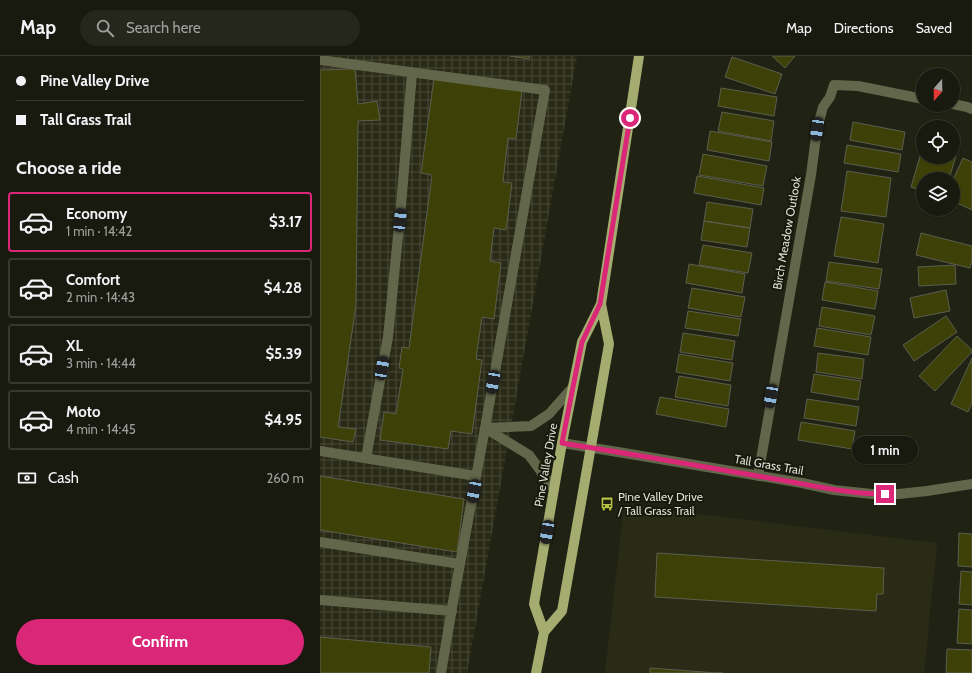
<!DOCTYPE html>
<html lang="en">
<head>
<meta charset="utf-8">
<style>
  :root { --surface:#181a0f; --page:#25271d; --text:#f1f3f6; --muted:#9fa19e; --line:#36382f; --accent:#db2777 }
  body { margin:0; font-family:Cabin,sans-serif; background:var(--page); color:var(--text); height:100vh; display:flex; flex-direction:column; font-size:15px; white-space:nowrap }
  * { box-sizing:border-box; margin:0 }
  p { font-size:13px; color:var(--muted) }
  .icon { flex:none; width:22px; height:22px; fill:none; stroke:currentColor; stroke-width:2; stroke-linecap:round; stroke-linejoin:round }
  .map { position:relative; flex:1; overflow:hidden }
  .drawer { display:flex; flex-direction:column; background:var(--surface); width:320px }
  .drawer>* { flex:none }
  .top-card { display:grid; align-content:center; height:88px; padding:0 16px; background:var(--surface) }
  .needle { width:26px; rotate:200deg }
  .controls { position:absolute; left:596px; top:12px; display:grid; gap:8px }
  .controls a { display:grid; place-items:center; width:44px; height:44px; border-radius:50%; background:var(--surface); box-shadow:0 1px 3px #0004,0 0 0 1px var(--line); font-size:20px }
  .end { position:absolute; width:18px; height:18px; margin:-9px; border:5px solid #db2777; background:#fff; box-shadow:0 0 0 2px #fff }
  .from { border-radius:50% }
  .bubble { position:absolute; height:28px; border-radius:14px; background:var(--surface); box-shadow:0 1px 3px #0004,0 0 0 1px var(--line); font-size:13px; font-weight:700; line-height:28px; text-align:center }
  .car { position:absolute; width:12px; height:24px; margin:-12px -6px; border-radius:5px; box-shadow:0 0 3px 1px #0007; background:linear-gradient(#222 24%,#8ab4d8 0 40%,#222 0 76%,#8ab4d8 0 86%,#222 0) }
  .top-card b { display:flex; align-items:center; gap:14px; height:38px; font-size:15px }
  .top-card b+b { border-top:1px solid var(--line) }
  .top-card i { width:10px; height:10px; background:var(--text) }
  ul { padding:0; list-style:none }
  li { display:flex; align-items:center; gap:12px; height:60px; margin:0 8px 6px; padding:0 8px; border:2px solid var(--line); border-radius:4px }
  li div { flex:1 }
  li b { display:block; font-size:15px }
  li em { font-style:normal; font-weight:700 }
  li.on { border-color:var(--accent) }
  li>.icon { width:36px; height:36px; stroke-width:1.5 }
  h2 { padding:0 16px; font-size:18px; line-height:48px }
  .pay { display:flex; align-items:center; gap:10px; height:44px; padding:0 16px; font-size:15px }
  .pay p { margin-inline-start:auto }
  .cta { display:flex; gap:8px; margin-top:auto; padding:8px 16px }
  .cta a { flex:1; height:46px; border-radius:24px; background:var(--accent); color:#fff; font-size:16px; font-weight:700; line-height:46px; text-align:center }
  header { display:flex; align-items:center; gap:24px; box-sizing:border-box; height:56px; padding:0 20px; background:var(--surface); border-bottom:1px solid var(--line) }
  header strong { font-size:19px }
  nav { display:flex; gap:22px; margin-inline-start:auto; font-size:14px }
  .search { width:280px; height:36px; background:var(--page); display:flex; align-items:center; gap:10px; box-sizing:border-box; padding:0 14px; border-radius:22px; color:var(--muted); font-size:15px }
  main { display:flex; flex:1; min-height:0 }
  .map>svg:first-child { display:block }
  .built { fill:#292b17 }
  .industrial { fill:url(#industrial-grid) }
  .building { fill:#3d4107; stroke:#5c5e4e }
  .lines { fill:none; stroke-linecap:round; stroke-linejoin:round }
  .minor { stroke:#62664a; stroke-width:10 }
  .major { stroke:#a4ac70; stroke-width:10 }
  .route { stroke:#db2777; stroke-width:5 }
  .labels { text-anchor:middle; stroke-width:4; stroke-linejoin:round; paint-order:stroke }
  .street-label { font-size:12px; fill:#ddded5; stroke:#17190b }
  .poi-label { font-size:12px; fill:#ddded5; stroke:#17190b; text-anchor:start }
</style>
</head>
<body>
<header>
<strong>Map</strong>
<div class="search"><svg class="icon" aria-label="search" viewBox="0 0 24 24"><circle cx="10" cy="10" r="6"/><path d="M15 15l6 6"/></svg>Search here</div>
<nav><a>Map</a><a>Directions</a><a>Saved</a></nav>
</header>
<main>
<section class="drawer">
<div class="top-card">
<b><i class="from"></i>Pine Valley Drive</b>
<b><i></i>Tall Grass Trail</b>
</div>
<h2>Choose a ride</h2>
<ul>
<li class="on"><svg class="icon" aria-label="car" viewBox="0 0 24 24"><path d="M5 17H2v-5l4-1 3-4h7l3 4 3 1v5h-3M9 17h6M6 11h13"/><circle cx="7" cy="17" r="2"/><circle cx="17" cy="17" r="2"/></svg><div><b>Economy</b><p>1 min · 14:42</p></div><em>$3.17</em></li>
<li><svg class="icon" aria-label="car" viewBox="0 0 24 24"><path d="M5 17H2v-5l4-1 3-4h7l3 4 3 1v5h-3M9 17h6M6 11h13"/><circle cx="7" cy="17" r="2"/><circle cx="17" cy="17" r="2"/></svg><div><b>Comfort</b><p>2 min · 14:43</p></div><em>$4.28</em></li>
<li><svg class="icon" aria-label="car" viewBox="0 0 24 24"><path d="M5 17H2v-5l4-1 3-4h7l3 4 3 1v5h-3M9 17h6M6 11h13"/><circle cx="7" cy="17" r="2"/><circle cx="17" cy="17" r="2"/></svg><div><b>XL</b><p>3 min · 14:44</p></div><em>$5.39</em></li>
<li><svg class="icon" aria-label="car" viewBox="0 0 24 24"><path d="M5 17H2v-5l4-1 3-4h7l3 4 3 1v5h-3M9 17h6M6 11h13"/><circle cx="7" cy="17" r="2"/><circle cx="17" cy="17" r="2"/></svg><div><b>Moto</b><p>4 min · 14:45</p></div><em>$4.95</em></li>
</ul>
<div class="pay"><svg class="icon" aria-label="cash" viewBox="0 0 24 24"><path d="M3 7h18v10H3z"/><circle cx="12" cy="12" r="2"/></svg>Cash<p>260 m</p></div>
<div class="cta"><a>Confirm</a></div>
</section>
<div class="map">
<svg width="652" height="617" viewBox="0 0 652 617">
  <defs>
    <pattern id="industrial-grid" width="8" height="8" patternUnits="userSpaceOnUse"><rect width="8" height="8" fill="#292b17"/><path d="M0 4h8M4 0v8" fill="none" stroke="#484938"/></pattern>
  </defs>
  <rect width="100%" height="100%" fill="#202214"/>
  <path class="built" d="M304,449L617,487L604,617H285Z"/>
  <path class="industrial" d="M0,0H257L147,617H0Z"/>
  <path class="building" d="M190,0H210L209,3Z
    M452,0H475L465,12Z
    M412,1L462,18L455,38L405,21Z
    M35,13L38,48L57,45L60,64L38,65L36,249L18,371L36,373L33,386L0,381V14Z
    M114,22L202,35L196,83L188,82L183,126L192,127L186,174L174,172L170,205L181,207L174,263L162,261L156,303L162,304L152,378L131,375L128,393L60,384L64,356L76,358L83,313L79,312L82,291L89,292L112,119L101,117Z
    M401,32L457,41L454,60L398,50Z
    M402,56L454,65L451,85L398,75Z
    M533,66L585,76L582,94L530,84Z
    M390,75L452,86L449,105L387,94Z
    M527,89L581,98L578,116L524,107Z
    M603,90V101H633V99L636,100L629,123H603V135L591,131Z
    M383,98L447,110L443,130L379,119Z
    M643,102L652,106V154L633,145V124Z
    M527,115L571,122L566,161L521,155Z
    M377,120L444,132L441,149L374,137Z
    M387,146L433,153L430,172L384,165Z
    M521,161L564,168L558,207L514,200Z
    M384,165L430,172L427,191L381,184Z
    M601,177L652,190V204L650,212L596,199Z
    M383,189L432,197L428,217L379,209Z
    M509,206L562,213L559,233L506,225Z
    M369,208L425,218L422,237L366,227Z
    M635,209L636,228L599,230L598,211Z
    M505,226L558,235L555,253L502,244Z
    M372,232L425,241L421,261L368,252Z
    M626,234L630,255L594,262L590,242Z
    M502,251L555,260L551,279L499,270Z
    M368,255L421,263L418,280L365,272Z
    M626,260L637,276L594,305L583,289Z
    M497,272L551,281L548,299L494,290Z
    M363,277L415,285L412,304L360,296Z
    M637,280L652,294V296L615,335L599,320Z
    M498,297L544,303L542,323L496,316Z
    M359,298L413,307L410,325L356,316Z
    M652,302V347L648,356L631,348Z
    M494,318L541,325L538,344L491,336Z
    M359,320L411,329L408,350L355,341Z
    M340,341L409,353L406,371L336,358Z
    M487,343L539,351L536,370L484,362Z
    M481,366L535,375L532,393L478,384Z
    M0,420L144,443L137,496L0,474Z
    M639,477L652,478V511L638,510Z
    M337,497L564,512L563,538H557L556,555L335,541Z
    M641,515L652,516V549L639,548Z
    M639,553L652,554V588L637,587Z
    M0,581L111,591L109,617H0Z
    M627,593L652,594V617H626Z
    M330,612L397,617H403H330Z"/>
  <g class="lines">
    <path class="minor" d="M0,4L225,34L165,372L133,546L121,617
      M633,48L647,51L652,53
      M165,372L211,370L229,358L253,331
      M165,372L209,399L234,433
      M242,387L304,397L482,427L514,434L552,438H579L607,435L652,428
      M0,395L156,420
      M46,402L68,281L81,150L92,17
      M438,420L491,119L497,73L503,51L510,41L514,29L538,30L603,43
      M0,486L140,508
      M0,544L132,555"/>
    <path class="major" d="M224,576L242,555L289,288L281,248
      M216,617L224,576L214,548L242,387L253,331L262,286L281,248L319,0"/>
  </g>
  <g class="lines">
    <path class="route" d="M310,62L280,248L262,286L253,331L242,387C311,398 380,410 449,422C487,428 526,438 565,438"/>
  </g>
  <defs>
    <g id="bus-bare" transform="scale(1.08)"><path d="M-5-6H5V4H4V6H2V4H-2V6H-4V4H-5ZM-3.5-4V0h7V-4ZM-3.5 1.2v1.5H-2V1.2ZM2 1.2v1.5H3.5V1.2Z" fill="#b6c148" stroke="#17190b" stroke-width="2.5" paint-order="stroke"/></g>
  </defs>
  <g fill-rule="evenodd">
    <use href="#bus-bare" x="287" y="448"/>
  </g>
  <g class="labels">
    <g class="street-label">
      <text transform="translate(467 177) rotate(-80)" y="4">Birch Meadow Outlook</text>
      <text transform="translate(226 409) rotate(-80)" y="4">Pine Valley Drive</text>
      <text transform="translate(449 409) rotate(10)" y="4">Tall Grass Trail</text>
    </g>
    <g class="poi-label">
      <text x="298" y="445">Pine Valley Drive<tspan x="298" dy="14">/ Tall Grass Trail</tspan></text>
    </g>
  </g>
</svg>
<div class="controls">
<a><svg class="needle" viewBox="-14 -14 28 28"><path d="M0-13l5 13h-10z" fill="#e53935"/><path d="M0 13l5-13h-10z" fill="#9fa19e"/></svg></a>
<a><svg class="icon" aria-label="locate" viewBox="0 0 24 24"><circle cx="12" cy="12" r="6"/><path d="M12 2v4M12 18v4M2 12h4M18 12h4"/></svg></a>
<a><svg class="icon" aria-label="layers" viewBox="0 0 24 24"><path d="M12 4l9 5-9 5-9-5zM3 14l9 5 9-5"/></svg></a>
</div>
<i class="end from" style="left:310px;top:62px"></i>
<i class="end" style="left:565px;top:438px"></i>
<div class="bubble" style="left:532px;top:380px;width:66px">1 min</div>
<i class="car" style="left:497px;top:73px;rotate:188deg"></i>
<i class="car" style="left:80px;top:164px;rotate:6deg"></i>
<i class="car" style="left:62px;top:312px;rotate:10deg"></i>
<i class="car" style="left:173px;top:326px;rotate:190deg"></i>
<i class="car" style="left:451px;top:340px;rotate:190deg"></i>
<i class="car" style="left:154px;top:435px;rotate:191deg"></i>
<i class="car" style="left:227px;top:476px;rotate:190deg"></i>
</div>
</main>
</body>
</html>
